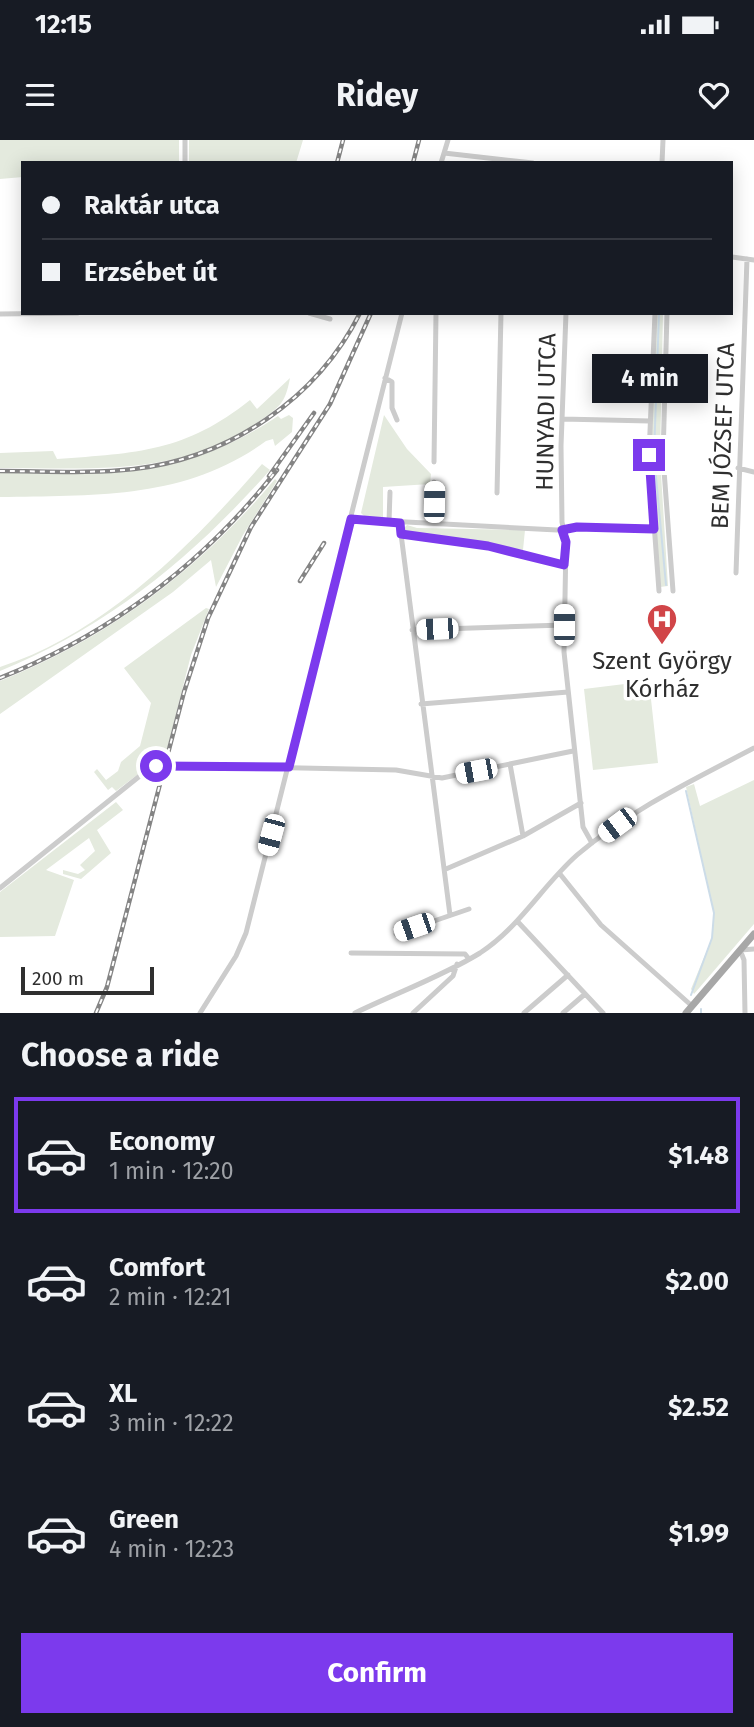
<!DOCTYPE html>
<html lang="en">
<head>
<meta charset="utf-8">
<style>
  :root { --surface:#171b24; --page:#20242c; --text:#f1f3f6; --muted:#9ea1a6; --line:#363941; --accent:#7c3aed }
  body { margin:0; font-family:"Fira Sans",sans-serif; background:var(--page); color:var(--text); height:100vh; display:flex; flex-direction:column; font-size:26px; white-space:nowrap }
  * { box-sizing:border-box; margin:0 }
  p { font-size:23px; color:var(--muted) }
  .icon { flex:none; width:38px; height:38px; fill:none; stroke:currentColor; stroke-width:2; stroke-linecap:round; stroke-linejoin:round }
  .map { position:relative; height:873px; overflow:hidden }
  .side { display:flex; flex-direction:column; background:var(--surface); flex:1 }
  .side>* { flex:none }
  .banner { position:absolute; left:21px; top:21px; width:712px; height:154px; border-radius:0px; box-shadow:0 4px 18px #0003; display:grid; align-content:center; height:154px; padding:0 21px; background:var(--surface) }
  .scale { position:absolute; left:21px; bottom:18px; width:133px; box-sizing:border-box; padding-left:7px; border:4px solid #2f2f2f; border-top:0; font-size:19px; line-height:24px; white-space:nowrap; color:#2f2f2f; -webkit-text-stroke:5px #fff; paint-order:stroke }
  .end { position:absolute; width:32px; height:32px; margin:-16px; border:9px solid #7c3aed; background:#fff; box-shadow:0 0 0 4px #fff }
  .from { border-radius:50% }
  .bubble { position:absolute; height:49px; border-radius:0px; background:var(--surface); box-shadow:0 4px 18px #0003; font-size:23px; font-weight:700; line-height:49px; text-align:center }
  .car { position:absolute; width:21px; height:42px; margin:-21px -10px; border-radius:9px; box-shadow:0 0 5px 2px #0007; background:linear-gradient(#fff 24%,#345 0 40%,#fff 0 76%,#345 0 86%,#fff 0) }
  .banner b { display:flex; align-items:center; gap:24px; height:66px; font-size:26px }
  .banner b+b { border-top:2px solid var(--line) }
  .banner i { width:18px; height:18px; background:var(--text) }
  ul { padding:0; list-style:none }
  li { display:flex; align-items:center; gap:21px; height:116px; margin:0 14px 10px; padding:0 7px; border:4px solid transparent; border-radius:0px }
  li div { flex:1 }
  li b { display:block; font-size:26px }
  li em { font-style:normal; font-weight:700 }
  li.active { border-color:var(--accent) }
  li>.icon { width:63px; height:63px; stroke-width:1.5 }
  h2 { padding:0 21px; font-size:32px; line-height:84px }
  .action { display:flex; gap:14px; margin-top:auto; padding:14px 21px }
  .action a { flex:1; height:80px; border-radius:0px; background:var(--accent); color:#fff; font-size:28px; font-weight:700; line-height:80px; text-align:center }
  .status { display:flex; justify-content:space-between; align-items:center; height:49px; padding:0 35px; background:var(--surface); direction:ltr }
  .status svg { height:19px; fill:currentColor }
  header { display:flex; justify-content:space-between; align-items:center; height:91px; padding:0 21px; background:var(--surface); font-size:32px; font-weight:700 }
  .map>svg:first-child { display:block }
  .green { fill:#e4eade }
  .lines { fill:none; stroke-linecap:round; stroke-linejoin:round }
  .stream { stroke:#ccdce8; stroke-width:2 }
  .minor { stroke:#ccc; stroke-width:5 }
  .major { stroke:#a7a7a7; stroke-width:7 }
  .rail-casing { stroke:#848484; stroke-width:4.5 }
  .rail { stroke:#fff; stroke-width:2; stroke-dasharray:5; stroke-linecap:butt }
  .route { stroke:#7c3aed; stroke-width:9 }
  .labels { text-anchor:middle; stroke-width:7; stroke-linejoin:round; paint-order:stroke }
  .street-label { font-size:24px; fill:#2f2f2f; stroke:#fff }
  .poi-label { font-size:24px; fill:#2f2f2f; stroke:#fff }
</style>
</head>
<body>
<div class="status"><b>12:15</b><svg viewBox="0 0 49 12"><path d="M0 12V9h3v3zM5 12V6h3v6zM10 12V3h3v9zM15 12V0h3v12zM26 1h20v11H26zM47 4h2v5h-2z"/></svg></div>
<header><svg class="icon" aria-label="menu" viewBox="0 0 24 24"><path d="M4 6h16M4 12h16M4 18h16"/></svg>Ridey<svg class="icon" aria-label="heart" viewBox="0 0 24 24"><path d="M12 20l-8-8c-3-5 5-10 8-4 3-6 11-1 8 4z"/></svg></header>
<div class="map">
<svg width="754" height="873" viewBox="0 0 754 873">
  <rect width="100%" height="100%" fill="#fff"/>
  <path class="green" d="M0,0H179V23H23V37L0,39Z
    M189,0H303L296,23H189Z
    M655,173H663L660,318L668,446L660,447L650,320Z
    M290,238C285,265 279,267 257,283C182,337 87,328 0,328V313L53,311L57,319C137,313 185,312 250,260L257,269Z
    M289,275L293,278L292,292L275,306L273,299L266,301C185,360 95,355 0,357V333C110,333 182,340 278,276L281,279Z
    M384,275L407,309L431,334L430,344L383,347V378L365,377L361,373Z
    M262,324L270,330C193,417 108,487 0,531V527C105,493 192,405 262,324Z
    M275,339L277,341L243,395L216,447L211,420L173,452L0,574V541C110,497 199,430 275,339Z
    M407,385L417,388L525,390L523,410L435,395L406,396L402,390Z
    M206,468L209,469L191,515L166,613L116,651L112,647L108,650L94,632L97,629L106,640L118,631L121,622L140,606L151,563L124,528Z
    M649,541L658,623L593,630L584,549Z
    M754,640V784L694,854L691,849L712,798L714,773L686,647L694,644L700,666Z
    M116,662L123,670L97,690L111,713L81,739L63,734V730L78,734L85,730L80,725L95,711L89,698L46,730L74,740L55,796L0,797V752Z"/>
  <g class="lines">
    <path class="stream" d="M659,173L654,315L666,445
      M686,651L714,773L712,798L691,855
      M701,869V873"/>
    <path class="minor" d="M444,13L533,23
      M185,23V0
      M441,23L448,0
      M662,23L663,0
      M732,117L754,120
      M309,173L330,179
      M566,173L561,306L562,382L566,402L564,512L583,687L592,703
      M655,173L649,315L659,451
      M667,173L663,317L673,451
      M0,174L78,173
      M385,238L392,242V268L397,280
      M562,279L650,281
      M434,322L436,173
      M738,328L754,332
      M497,353L501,173
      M350,379L557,390L577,387L655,389
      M389,382L390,352
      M399,383L401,394L488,406L564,425
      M433,383L434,342
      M401,394L450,775
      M736,433L747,119
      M412,490L564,485
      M421,564L568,552
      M510,624L523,696
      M446,729L523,696L581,663
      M560,734L601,785L692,866
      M0,748L146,631L159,625L396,630L442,638L573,611
      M518,782L603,873
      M396,794L469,769
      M351,813L465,814L469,819
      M200,873L236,816L246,793L402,173
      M355,873C396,853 441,837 480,813C520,787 542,746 577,715C630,670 693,640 754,608
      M413,873L453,836L457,824
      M524,873L568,835
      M563,873L585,854
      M745,873L744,820L740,810L754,809"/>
    <path class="major" d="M686,873L754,794"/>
    <g class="rail-casing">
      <path id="rail" d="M337,23L343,0
        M413,23L419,0
        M0,331C44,331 90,334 134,329C229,318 317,259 360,173
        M269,336L314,273
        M300,441L324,403
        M0,538C110,494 204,423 277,330
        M96,873L107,847L184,552L208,478L251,387L330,264L371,173"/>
    </g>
    <use href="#rail" class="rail"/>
  </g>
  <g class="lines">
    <path class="route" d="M156,626L289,627L351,379L400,383L401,394L488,406L564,425L566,402L562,390L577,387L654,389L649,315"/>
  </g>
  <defs>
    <g id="hospital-pin" transform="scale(1.575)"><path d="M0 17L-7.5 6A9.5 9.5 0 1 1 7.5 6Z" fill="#d14548" stroke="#fff"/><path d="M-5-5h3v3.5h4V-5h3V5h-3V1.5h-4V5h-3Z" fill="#fff"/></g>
  </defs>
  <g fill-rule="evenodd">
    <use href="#hospital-pin" x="662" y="479"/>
  </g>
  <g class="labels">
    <g class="street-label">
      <text transform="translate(546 272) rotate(-89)" y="8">HUNYADI UTCA</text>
      <text transform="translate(723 296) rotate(-88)" y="8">BEM JÓZSEF UTCA</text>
    </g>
    <g class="poi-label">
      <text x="662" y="529">Szent György<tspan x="662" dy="28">Kórház</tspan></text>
    </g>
  </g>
</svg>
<div class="scale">200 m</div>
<i class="end from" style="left:156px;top:626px"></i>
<i class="end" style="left:649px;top:315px"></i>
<div class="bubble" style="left:592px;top:214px;width:116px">4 min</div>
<i class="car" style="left:434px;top:362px;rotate:1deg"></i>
<i class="car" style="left:564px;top:485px;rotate:0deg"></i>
<i class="car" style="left:437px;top:489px;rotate:268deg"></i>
<i class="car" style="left:476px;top:631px;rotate:259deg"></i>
<i class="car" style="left:617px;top:685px;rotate:233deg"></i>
<i class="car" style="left:271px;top:695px;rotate:195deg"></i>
<i class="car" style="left:414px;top:787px;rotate:251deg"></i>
<div class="banner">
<b><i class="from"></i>Raktár utca</b>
<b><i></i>Erzsébet út</b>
</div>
</div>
<section class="side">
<h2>Choose a ride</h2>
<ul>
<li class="active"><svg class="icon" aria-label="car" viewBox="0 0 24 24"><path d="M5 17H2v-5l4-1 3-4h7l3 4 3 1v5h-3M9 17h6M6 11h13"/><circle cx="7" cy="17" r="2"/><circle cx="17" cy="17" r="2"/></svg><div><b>Economy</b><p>1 min · 12:20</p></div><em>$1.48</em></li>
<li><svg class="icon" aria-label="car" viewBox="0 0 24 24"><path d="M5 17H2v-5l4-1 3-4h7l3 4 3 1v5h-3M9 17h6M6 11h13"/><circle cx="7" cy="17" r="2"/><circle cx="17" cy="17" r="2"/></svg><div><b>Comfort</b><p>2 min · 12:21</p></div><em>$2.00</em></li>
<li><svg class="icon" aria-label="car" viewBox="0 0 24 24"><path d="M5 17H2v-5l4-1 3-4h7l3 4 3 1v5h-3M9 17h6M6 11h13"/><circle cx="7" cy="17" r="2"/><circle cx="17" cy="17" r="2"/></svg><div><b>XL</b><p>3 min · 12:22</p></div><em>$2.52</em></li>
<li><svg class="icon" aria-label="car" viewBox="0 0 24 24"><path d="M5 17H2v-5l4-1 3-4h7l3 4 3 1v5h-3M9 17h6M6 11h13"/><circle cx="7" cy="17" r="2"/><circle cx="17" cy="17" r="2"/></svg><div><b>Green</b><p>4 min · 12:23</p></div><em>$1.99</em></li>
</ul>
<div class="action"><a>Confirm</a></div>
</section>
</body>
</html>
